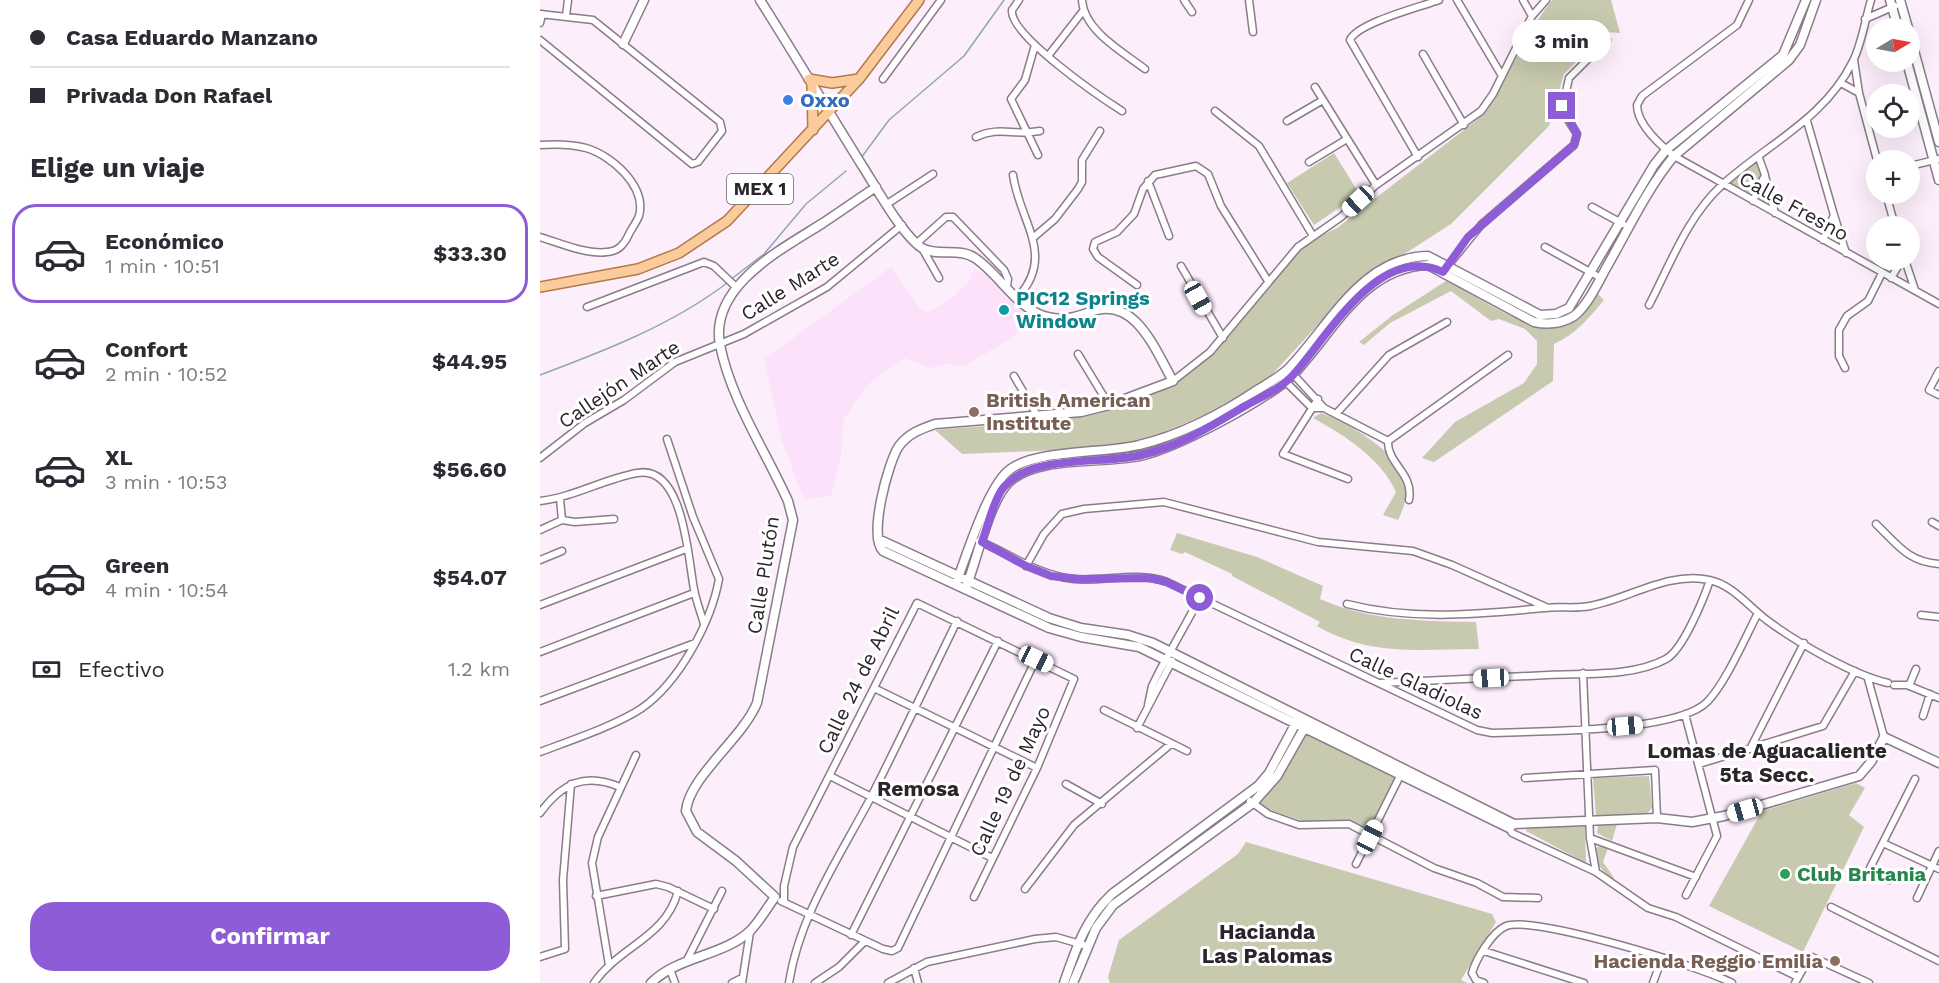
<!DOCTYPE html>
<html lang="es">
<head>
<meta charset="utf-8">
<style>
  :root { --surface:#fff; --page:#f2f2f3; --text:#2b2b33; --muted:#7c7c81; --line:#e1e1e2; --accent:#8e5cd6 }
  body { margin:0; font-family:"Work Sans",sans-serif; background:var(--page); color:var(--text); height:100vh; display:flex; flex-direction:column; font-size:22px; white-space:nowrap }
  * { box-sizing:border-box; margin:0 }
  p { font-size:20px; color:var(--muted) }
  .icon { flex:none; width:33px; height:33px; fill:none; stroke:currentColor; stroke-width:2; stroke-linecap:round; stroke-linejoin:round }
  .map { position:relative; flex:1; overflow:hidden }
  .panel { display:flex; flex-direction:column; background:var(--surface); width:540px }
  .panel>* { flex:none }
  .guide { display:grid; align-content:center; height:132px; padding:0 30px; background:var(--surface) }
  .needle { width:39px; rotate:80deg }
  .tools { position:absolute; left:1326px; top:18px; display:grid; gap:12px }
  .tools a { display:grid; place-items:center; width:54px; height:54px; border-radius:50%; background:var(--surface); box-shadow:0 6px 24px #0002; font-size:30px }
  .end { position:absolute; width:27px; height:27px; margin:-14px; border:8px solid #8e5cd6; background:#fff; box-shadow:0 0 0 3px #fff }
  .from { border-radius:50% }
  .bubble { position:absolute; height:42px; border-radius:21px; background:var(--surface); box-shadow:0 6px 24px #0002; font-size:20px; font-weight:700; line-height:42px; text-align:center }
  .car { position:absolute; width:18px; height:36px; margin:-18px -9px; border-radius:8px; box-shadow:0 0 4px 2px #0007; background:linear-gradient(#fff 24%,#345 0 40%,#fff 0 76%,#345 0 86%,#fff 0) }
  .guide b { display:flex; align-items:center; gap:21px; height:57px; font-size:22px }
  .guide b+b { border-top:2px solid var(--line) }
  .guide i { width:15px; height:15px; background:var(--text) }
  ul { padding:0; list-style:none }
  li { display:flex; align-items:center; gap:18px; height:99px; margin:0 12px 9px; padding:0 18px; border:3px solid transparent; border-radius:24px }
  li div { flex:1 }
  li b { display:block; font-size:22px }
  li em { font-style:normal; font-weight:700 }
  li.active { border-color:var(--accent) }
  li>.icon { width:54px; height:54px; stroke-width:1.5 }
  h2 { padding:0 30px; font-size:27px; line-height:72px }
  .pay { display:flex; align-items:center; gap:15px; height:66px; padding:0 30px; font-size:22px }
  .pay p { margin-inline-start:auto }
  .primary-button { display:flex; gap:12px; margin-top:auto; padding:12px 30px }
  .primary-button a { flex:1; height:69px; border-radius:24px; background:var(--accent); color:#fff; font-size:24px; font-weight:700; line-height:69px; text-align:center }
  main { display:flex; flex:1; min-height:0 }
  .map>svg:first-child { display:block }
  .built { fill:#fbe2fa }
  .green { fill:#c7caae }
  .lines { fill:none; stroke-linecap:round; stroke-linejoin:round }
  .stream { stroke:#8ca8b8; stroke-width:1.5 }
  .street-casing { stroke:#8b7b8b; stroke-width:9 }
  .secondary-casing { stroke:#8b7b8b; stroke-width:11 }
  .primary-casing { stroke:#b27a48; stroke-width:12 }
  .street { stroke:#fff; stroke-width:6 }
  .secondary { stroke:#fff; stroke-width:8 }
  .primary { stroke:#fccb9b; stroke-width:9 }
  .route { stroke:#8e5cd6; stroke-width:8 }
  .shop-dot { fill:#3f7fe0; stroke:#fff; stroke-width:2 }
  .culture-dot { fill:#0f9aa8; stroke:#fff; stroke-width:2 }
  .education-dot { fill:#8d6e63; stroke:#fff; stroke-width:2 }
  .leisure-dot { fill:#2e9e5b; stroke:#fff; stroke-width:2 }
  .labels { text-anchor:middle; stroke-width:6; stroke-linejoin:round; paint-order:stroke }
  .shield { fill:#fff; stroke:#6b666b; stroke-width:1.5 }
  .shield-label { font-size:18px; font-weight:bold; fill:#2b242b }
  .shop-label { font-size:20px; font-weight:bold; fill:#366cbe; stroke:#fff; text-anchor:start }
  .street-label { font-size:20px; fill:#2b242b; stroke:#fff }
  .culture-label { font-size:20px; font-weight:bold; fill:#0d838f; stroke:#fff; text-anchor:start }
  .education-label { font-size:20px; font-weight:bold; fill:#785e54; stroke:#fff; text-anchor:start }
  .leisure-label { font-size:20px; font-weight:bold; fill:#27864d; stroke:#fff; text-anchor:start }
  .neighbourhood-label { font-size:21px; font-weight:bold; fill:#2b242b; stroke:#fff }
</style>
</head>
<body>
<main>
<section class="panel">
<div class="guide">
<b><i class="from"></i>Casa Eduardo Manzano</b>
<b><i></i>Privada Don Rafael</b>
</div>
<h2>Elige un viaje</h2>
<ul>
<li class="active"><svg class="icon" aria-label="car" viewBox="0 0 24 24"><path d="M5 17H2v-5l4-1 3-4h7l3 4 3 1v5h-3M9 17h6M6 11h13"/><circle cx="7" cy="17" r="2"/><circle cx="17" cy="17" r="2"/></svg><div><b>Económico</b><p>1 min · 10:51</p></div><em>$33.30</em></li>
<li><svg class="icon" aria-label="car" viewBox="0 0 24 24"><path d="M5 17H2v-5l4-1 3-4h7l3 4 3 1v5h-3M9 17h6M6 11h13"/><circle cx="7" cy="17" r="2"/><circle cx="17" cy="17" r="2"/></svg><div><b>Confort</b><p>2 min · 10:52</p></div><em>$44.95</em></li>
<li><svg class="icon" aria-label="car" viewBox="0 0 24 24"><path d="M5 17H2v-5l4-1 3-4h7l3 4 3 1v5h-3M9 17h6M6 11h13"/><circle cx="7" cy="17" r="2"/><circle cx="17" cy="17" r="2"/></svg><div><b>XL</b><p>3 min · 10:53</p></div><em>$56.60</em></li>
<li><svg class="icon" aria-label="car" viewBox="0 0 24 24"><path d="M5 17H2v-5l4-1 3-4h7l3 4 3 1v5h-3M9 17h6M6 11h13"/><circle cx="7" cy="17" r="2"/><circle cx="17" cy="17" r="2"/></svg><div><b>Green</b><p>4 min · 10:54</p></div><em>$54.07</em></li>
</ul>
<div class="pay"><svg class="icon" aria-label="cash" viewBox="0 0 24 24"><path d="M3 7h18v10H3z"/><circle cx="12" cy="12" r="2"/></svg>Efectivo<p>1.2 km</p></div>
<div class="primary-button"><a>Confirmar</a></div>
</section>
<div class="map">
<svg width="1399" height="983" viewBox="0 0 1399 983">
  <rect width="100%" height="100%" fill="#fdeefc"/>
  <path class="built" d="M351,267L381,310L384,309L386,313L407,302L430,280L433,269L451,276L481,308L495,317L473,337L425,366L407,364L389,368L364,358L326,386L304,419L301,456L291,496L264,500L242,441L224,359Z"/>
  <path class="green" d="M1012,0H1071L1080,33L1066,32L1024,74L1009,126L911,224L869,251L824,275L727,380L664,415L608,439L570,448L422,454L395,430C495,421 611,424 683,343C709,314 742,262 772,241C780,236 789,232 797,228L938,119C968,83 983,37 1012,0Z
    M794,153L817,190L799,208L774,225L747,183Z
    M1219,158L1235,213L1182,185Z
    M906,281C945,298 1005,352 1045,312C1050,307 1053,299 1057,293L1064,300C1049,318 1036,334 1014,344L1013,381L894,462L882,458L915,422L984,383L997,364V341L985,329L959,319L951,321L911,291L850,323L824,345L819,342L853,315Z
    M781,413C804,420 862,455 866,480C869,495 864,507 858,520L843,515L856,492C841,458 804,435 773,418Z
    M637,533L717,557L783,586L780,599C829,621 884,621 936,622L939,649C881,649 830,657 777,626L780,622L692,576V574L645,552L642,554L630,550Z
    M767,729L858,774L828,832L806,821L766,822L727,809L720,803Z
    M1109,776L1112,808L1105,816H1056L1053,778Z
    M1316,783L1325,788L1309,815L1324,827L1263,952L1169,906L1222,811Z
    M1077,824L1072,841L1057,833L1058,825Z
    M1045,825L1046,863L986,831L987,828Z
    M706,842L952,914L956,922L921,980L927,983H570L568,977L579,940L698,854Z
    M1059,846L1068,848L1063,862L1074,878L1072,880L1058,865L1055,849Z"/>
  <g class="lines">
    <path class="stream" d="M321,158L349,120L424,56L464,0
      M190,280L224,254L266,204L306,171
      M0,375C64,351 132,325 187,283"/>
    <g class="street-casing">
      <path id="street" d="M479,0L472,10C469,35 560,97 582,111
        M542,0C544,31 583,52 605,69
        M644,0L652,12
        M709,0L713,32
        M917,0L962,76
        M983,0L992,16
        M1209,0L1197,25L1102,96L1097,105C1097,124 1120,145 1134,156L1399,304
        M0,14L53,20L180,122L182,131L158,162L152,164L0,40
        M26,16L28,0
        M1325,19L1355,6
        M0,23L2,14
        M495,45L485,80L471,99L498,155
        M883,54L924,125
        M508,56L543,11
        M1314,60L1319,93
        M343,79L401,0
        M1301,83L1319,93L1337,160
        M775,87L836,185
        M675,111L719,146L773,236
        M747,121L783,100
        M1267,121L1294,215L1283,240
        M436,137C459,126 473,136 500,131
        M0,145C15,144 31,144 46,148C71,155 107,186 99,216C97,221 93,227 90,232C85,243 80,251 67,252C47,255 20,243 0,237
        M878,157L810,40C817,23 880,7 899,0
        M769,162L807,139
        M1370,166L1399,159
        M473,175C479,221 517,256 477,298
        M1225,176L1235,213
        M608,181L629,236
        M1346,194L1355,226
        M1213,201L1225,175L1219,158
        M347,204L393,174
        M1052,207L1083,224
        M1294,215L1306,253
        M494,237L515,219L538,189L542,182V160L560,131
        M377,243L406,217H413L464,270L468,279L467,286
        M1005,247L1061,278
        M382,248L399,278
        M1365,260L1375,290
        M641,266L683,338
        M906,268L941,225L1034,145L1037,134L1022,110L1029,78L1067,40
        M1351,278L1362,260
        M597,285L558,257L553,249L555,242L577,232L594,214L603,189L615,175L656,166L668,174L681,206L728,281
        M1109,305C1130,265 1147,217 1182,185C1227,144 1285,119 1313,61C1322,43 1325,20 1331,0
        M47,307L164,262L174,266L197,288
        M538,354L569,405
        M1305,368L1299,356V330L1307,316L1328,301L1342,273
        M1399,371L1389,390L1399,395
        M752,373L784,408
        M474,376L498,417
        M743,379L772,408H784L848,441
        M633,381L670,352L758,247L801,217L836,185L941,111L953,94L992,16L1006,0
        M778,399L743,454L808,479
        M796,414L849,355L907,322
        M848,441L968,355
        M848,441C847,464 874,473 869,500
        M0,458L45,423L84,400L135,362L204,334L287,287L362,225
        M0,501C34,497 64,479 97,473C144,464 148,559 154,589C156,601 161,613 164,624
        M22,520L35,522L74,519
        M1392,522L1399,526
        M1336,524C1358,545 1368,562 1399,564
        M0,530L22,520L20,499
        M439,541C472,555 497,575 534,579C564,582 597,571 627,582L937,730L952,733C997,731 1139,733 1168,701C1186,682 1205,638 1218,613
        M0,560L22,551
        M486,566L504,534L522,514L544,509L624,502L778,542L873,551L912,565L1006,607
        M807,604C873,621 938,614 1005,608C1020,606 1035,609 1050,606C1088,599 1129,571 1169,580C1192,584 1210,608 1228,621C1258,643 1313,675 1348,683
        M0,605L146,549
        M1381,615L1399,617
        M0,652L154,593
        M1043,673L1050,838L1056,872
        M1328,679L1344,737
        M839,683C895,680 952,678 1008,675C1045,673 1093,677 1126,659C1143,650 1164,598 1170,580
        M1354,685H1367L1399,698
        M1369,686L1376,669
        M334,688L497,768
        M0,701L155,643
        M608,705L612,686L620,670L660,598
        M564,710L647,751
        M1145,714L1177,836L1146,895
        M1383,716L1390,694
        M597,728L632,661
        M1210,749L1264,643
        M0,752C29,741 77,725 102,708C139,682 171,623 179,579L153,517L127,439
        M1159,764L1283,726L1315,671
        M290,776L452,858
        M985,778L1115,770L1117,818
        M526,784L562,804
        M710,801L728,814L759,825L809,824L894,868L937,883L963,897L998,898
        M0,813C22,783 45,772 80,787
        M968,826L972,833L1056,872L1108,908L1136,917L1258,977
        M1050,838L1156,877
        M1343,843L1399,869
        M816,864L861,774
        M1349,880L1331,872L1330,868L1375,779
        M485,889L534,825L631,744
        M56,896L116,884L128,887L174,909
        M1377,898L1399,851
        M241,901L343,949L352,951L358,948L496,659
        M244,902V886L253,847L377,603L534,679L497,768L434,897
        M1291,907L1399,961
        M311,935L458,641
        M944,951L1044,983
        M0,957L25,949L23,880L31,784
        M147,960L182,891
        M69,965L52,863L58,837L96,755
        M374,968L378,983
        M130,969L135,983
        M54,983C79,946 126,938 138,891
        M192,983L202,978
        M202,983L210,932
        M249,983C259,917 298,859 329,801C359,742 388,681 417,621
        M275,983L299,967L325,941
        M348,983L387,962L495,939L516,937L547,946
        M944,983L936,980L932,973C936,959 952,932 966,926C993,915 1162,967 1192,983
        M1113,983L1122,958
        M1255,983L1270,956L1329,983"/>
    </g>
    <g class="secondary-casing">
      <path id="secondary" d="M220,0C255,55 288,111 323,167C336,187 362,235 382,248C398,257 419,247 435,258C459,274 476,307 504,316C522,322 536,317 553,311C596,297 615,350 633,381L569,405L541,412L395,424C381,429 369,433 359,446C348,462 328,537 343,551L509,628L541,637L599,647L969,828L974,824L1117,818L1152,822L1184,816L1319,776L1331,762L1344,737L1399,763
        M1350,0L1358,28
        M1360,0L1368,28
        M1370,36L1399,142
        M83,44L104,0
        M1367,62L1399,180
        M338,539L509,618L541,628L588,635L613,643L974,824
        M416,583C427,555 446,492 467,472C491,449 564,454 599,445C638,436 681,414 714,392C726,385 738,378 748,369C790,326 821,257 888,256L1000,315L1016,314L1029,308L1114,165L1126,150L1243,55L1266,0
        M426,588C437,559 449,503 468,483C497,454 564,465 604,455C642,445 713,406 745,382C755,375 762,364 770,355C802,316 831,267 888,265L994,322C1008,325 1021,324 1034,316C1047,306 1057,285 1065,270C1087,232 1106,190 1134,156L1249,60L1260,45L1276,0
        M111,983C138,956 184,956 210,931C219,922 227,908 235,897L196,861L157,832L146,811C149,777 202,739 217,703L253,520L248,501C225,450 191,400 180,345C169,286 242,249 283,223C301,211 318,199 336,187
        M524,983C536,949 545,919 572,894L718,786L729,773L758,719
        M533,983L556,928L573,905L713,803L737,776L767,723"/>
    </g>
    <g class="primary-casing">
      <path id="primary" d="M269,79L292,83L319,79
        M272,84L273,130
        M0,287L98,269L139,253L187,221L319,79L379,0"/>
    </g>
    <use href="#street" class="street"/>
    <use href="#secondary" class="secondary"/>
    <use href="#primary" class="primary"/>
  </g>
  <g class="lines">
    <path class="route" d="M660,598L627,582L610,578L538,579L511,576L486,566L442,542C448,525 452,506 461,491C486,453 562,465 602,455C638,447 673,425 705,406C721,397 742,388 754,374C789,335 840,242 903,272L928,237L1034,145L1037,134L1022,106"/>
  </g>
  <circle class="shop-dot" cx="248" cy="100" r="6"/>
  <circle class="culture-dot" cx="464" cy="310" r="6"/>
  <g class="education-dot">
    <circle cx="434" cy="412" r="6"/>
    <circle cx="1295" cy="961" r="6"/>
  </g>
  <circle class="leisure-dot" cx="1245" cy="874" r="6"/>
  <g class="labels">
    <rect class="shield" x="187" y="174" width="66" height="30" rx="4.5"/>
    <g class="shield-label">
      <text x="220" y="195">MEX 1</text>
    </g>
    <g class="shop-label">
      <text x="260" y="107">Oxxo</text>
    </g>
    <g class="street-label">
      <text transform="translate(1254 206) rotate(29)" y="7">Calle Fresno</text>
      <text transform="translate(250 286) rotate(-32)" y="7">Calle Marte</text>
      <text transform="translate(79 384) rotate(-34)" y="7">Callejón Marte</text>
      <text transform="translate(223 575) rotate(-81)" y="7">Calle Plutón</text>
      <text transform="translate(318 680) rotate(-64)" y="7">Calle 24 de Abril</text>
      <text transform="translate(876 683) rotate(25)" y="7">Calle Gladiolas</text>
      <text transform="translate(470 781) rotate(-65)" y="7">Calle 19 de Mayo</text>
    </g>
    <g class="culture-label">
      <text x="476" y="305">PIC12 Springs<tspan x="476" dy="23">Window</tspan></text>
    </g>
    <g class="education-label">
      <text x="446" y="407">British American<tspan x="446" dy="23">Institute</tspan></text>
      <text x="1283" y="968" text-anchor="end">Hacienda Reggio Emilia</text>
    </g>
    <g class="leisure-label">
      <text x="1257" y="881">Club Britania</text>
    </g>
    <g class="neighbourhood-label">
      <text x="1227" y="758">Lomas de Aguacaliente<tspan x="1227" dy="24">5ta Secc.</tspan></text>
      <text x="378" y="796">Remosa</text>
      <text x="727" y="939">Hacianda<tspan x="727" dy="24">Las Palomas</tspan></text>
    </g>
  </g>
</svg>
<div class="tools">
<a><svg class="needle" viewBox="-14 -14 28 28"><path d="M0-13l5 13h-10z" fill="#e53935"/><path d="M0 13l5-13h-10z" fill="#7c7c81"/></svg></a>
<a><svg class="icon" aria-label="locate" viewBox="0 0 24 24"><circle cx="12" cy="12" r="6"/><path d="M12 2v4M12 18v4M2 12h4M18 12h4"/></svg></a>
<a>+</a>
<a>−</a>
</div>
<i class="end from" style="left:660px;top:598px"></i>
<i class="end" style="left:1022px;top:106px"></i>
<div class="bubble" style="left:972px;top:20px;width:99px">3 min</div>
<i class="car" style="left:818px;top:201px;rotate:227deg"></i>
<i class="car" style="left:658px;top:298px;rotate:151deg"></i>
<i class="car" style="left:496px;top:659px;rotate:115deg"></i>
<i class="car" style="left:951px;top:678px;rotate:267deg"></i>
<i class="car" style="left:1085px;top:726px;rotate:85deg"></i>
<i class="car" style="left:1205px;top:810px;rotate:254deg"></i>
<i class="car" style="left:830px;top:837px;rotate:27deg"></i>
</div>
</main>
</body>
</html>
